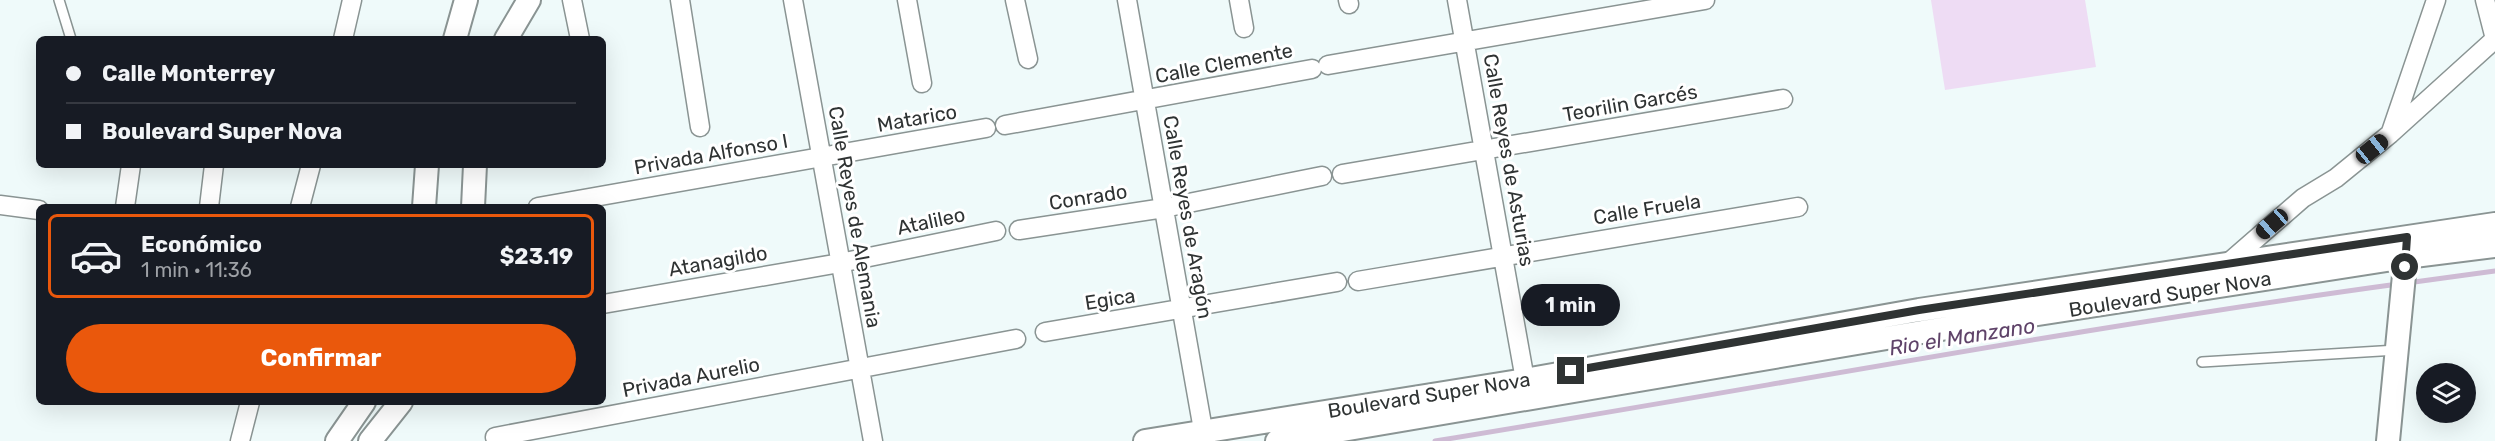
<!DOCTYPE html>
<html lang="es">
<head>
<meta charset="utf-8">
<style>
  :root { --surface:#171b24; --page:#242831; --text:#f1f3f6; --muted:#9ea1a6; --line:#363941; --accent:#ea580c }
  body { margin:0; font-family:Rubik,sans-serif; background:var(--page); color:var(--text); height:100vh; display:flex; flex-direction:column; font-size:22px; white-space:nowrap }
  * { box-sizing:border-box; margin:0 }
  p { font-size:20px; color:var(--muted) }
  .icon { flex:none; width:33px; height:33px; fill:none; stroke:currentColor; stroke-width:2; stroke-linecap:round; stroke-linejoin:round }
  .map { position:relative; flex:1; overflow:hidden }
  .drawer { position:absolute; left:36px; top:204px; width:570px; height:201px; display:flex; flex-direction:column; background:var(--surface); border-radius:9px; box-shadow:0 6px 24px #0002 }
  .drawer>* { flex:none }
  .hud { position:absolute; left:36px; top:36px; width:570px; height:132px; border-radius:9px; box-shadow:0 6px 24px #0002; display:grid; align-content:center; height:132px; padding:0 30px; background:var(--surface) }
  .tools { position:absolute; left:2416px; top:363px; display:grid; gap:12px }
  .tools a { display:grid; place-items:center; width:60px; height:60px; border-radius:50%; background:var(--surface); box-shadow:0 6px 24px #0002; font-size:30px }
  .end { position:absolute; width:27px; height:27px; margin:-14px; border:8px solid #2f3333; background:#fff; box-shadow:0 0 0 3px #fff }
  .from { border-radius:50% }
  .bubble { position:absolute; height:42px; border-radius:21px; background:var(--surface); box-shadow:0 6px 24px #0002; font-size:20px; font-weight:700; line-height:42px; text-align:center }
  .car { position:absolute; width:18px; height:36px; margin:-18px -9px; border-radius:8px; box-shadow:0 0 4px 2px #0007; background:linear-gradient(#222 24%,#8ab4d8 0 40%,#222 0 76%,#8ab4d8 0 86%,#222 0) }
  .hud b { display:flex; align-items:center; gap:21px; height:57px; font-size:22px }
  .hud b+b { border-top:2px solid var(--line) }
  .hud i { width:15px; height:15px; background:var(--text) }
  ul { padding:10px 0 0; list-style:none }
  li { display:flex; align-items:center; gap:18px; height:84px; margin:0 12px 9px; padding:0 18px; border:3px solid transparent; border-radius:9px }
  li div { flex:1 }
  li b { display:block; font-size:22px }
  li em { font-style:normal; font-weight:700 }
  li.current { border-color:var(--accent) }
  li>.icon { width:54px; height:54px; stroke-width:1.5 }
  .primary-button { display:flex; gap:12px; margin-top:auto; padding:12px 30px }
  .primary-button a { flex:1; height:69px; border-radius:36px; background:var(--accent); color:#fff; font-size:24px; font-weight:700; line-height:69px; text-align:center }
  .map>svg:first-child { display:block }
  .green { fill:#eedcf4 }
  .lines { fill:none; stroke-linecap:round; stroke-linejoin:round }
  .stream { stroke:#cebbd4; stroke-width:5 }
  .service-casing { stroke:#8a9493; stroke-width:12 }
  .minor-casing { stroke:#8a9493; stroke-width:21 }
  .tertiary-casing { stroke:#8a9493; stroke-width:26 }
  .service { stroke:#fff; stroke-width:9 }
  .minor { stroke:#fff; stroke-width:18 }
  .tertiary { stroke:#fff; stroke-width:22 }
  .route { stroke:#2f3333; stroke-width:8 }
  .labels { text-anchor:middle; stroke-width:6; stroke-linejoin:round; paint-order:stroke }
  .street-label { font-size:20px; fill:#2f3333; stroke:#fff }
  .water-label { font-size:21px; font-style:italic; fill:#5f4369; stroke:#fff }
</style>
</head>
<body>
<div class="map">
<svg width="2495" height="441" viewBox="0 0 2495 441">
  <rect width="100%" height="100%" fill="#effafa"/>
  <path class="green" d="M1931,0H2085L2096,67L1945,90Z"/>
  <g class="lines">
    <path class="stream" d="M2407,283L2495,271
      M1435,441C1756,389 2076,328 2398,284"/>
    <g class="service-casing">
      <path id="service" d="M59,0L71,39
        M2202,362L2397,350"/>
    </g>
    <g class="minor-casing">
      <path id="minor" d="M572,0L580,39
        M680,0L700,127
        M793,0L873,441
        M907,0L922,83
        M1015,0L1028,59
        M1127,0L1205,441
        M1239,0L1244,28
        M1348,0L1349,4
        M1457,0L1527,391
        M2485,0L2495,39
        M343,39L352,0
        M1328,65L1705,0
        M1005,125L1312,69
        M2391,132L2436,0
        M1342,174L1783,99
        M0,205L39,210
        M125,207L131,165
        M209,207L214,165
        M300,207L311,165
        M538,207L986,128
        M1019,230L1164,208L1322,176
        M2227,264L2303,198L2336,178L2390,134L2495,39
        M1358,281L1798,207
        M603,304L840,263L996,231
        M1045,332L1337,282
        M495,437L1016,339
        M240,441L250,402"/>
    </g>
    <g class="tertiary-casing">
      <path id="tertiary" d="M455,39L466,0
        M506,39L529,0
        M424,207L427,165
        M473,207L475,165
        M337,441L364,402
        M370,441L401,402
        M1145,441L1525,380L1919,310L2495,224
        M1277,441L1922,332L2406,257L2495,246
        M2388,441L2407,244"/>
    </g>
    <use href="#service" class="service"/>
    <use href="#minor" class="minor"/>
    <use href="#tertiary" class="tertiary"/>
  </g>
  <g class="lines">
    <path class="route" d="M1571,371L1919,310L2407,237L2405,267"/>
  </g>
  <g class="labels">
    <g class="street-label">
      <text transform="translate(1224 63) rotate(-11)" y="7">Calle Clemente</text>
      <text transform="translate(1630 103) rotate(-10)" y="7">Teorilin Garcés</text>
      <text transform="translate(917 118) rotate(-10)" y="7">Matarico</text>
      <text transform="translate(711 154) rotate(-10)" y="7">Privada Alfonso I</text>
      <text transform="translate(1509 160) rotate(80)" y="7">Calle Reyes de Asturias</text>
      <text transform="translate(1088 197) rotate(-9)" y="7">Conrado</text>
      <text transform="translate(1647 209) rotate(-9)" y="7">Calle Fruela</text>
      <text transform="translate(855 217) rotate(80)" y="7">Calle Reyes de Alemania</text>
      <text transform="translate(1188 217) rotate(80)" y="7">Calle Reyes de Aragón</text>
      <text transform="translate(931 221) rotate(-12)" y="7">Atalileo</text>
      <text transform="translate(718 261) rotate(-10)" y="7">Atanagildo</text>
      <text transform="translate(2170 294) rotate(-9)" y="7">Boulevard Super Nova</text>
      <text transform="translate(1110 299) rotate(-9)" y="7">Egica</text>
      <text transform="translate(691 377) rotate(-11)" y="7">Privada Aurelio</text>
      <text transform="translate(1429 395) rotate(-9)" y="7">Boulevard Super Nova</text>
    </g>
    <g class="water-label">
      <text transform="translate(1962 337) rotate(-9)" y="7">Rio el Manzano</text>
    </g>
  </g>
</svg>
<div class="tools">
<a><svg class="icon" aria-label="layers" viewBox="0 0 24 24"><path d="M12 4l9 5-9 5-9-5zM3 14l9 5 9-5"/></svg></a>
</div>
<i class="end from" style="left:2405px;top:267px"></i>
<i class="end" style="left:1571px;top:371px"></i>
<div class="bubble" style="left:1521px;top:284px;width:99px">1 min</div>
<i class="car" style="left:2372px;top:149px;rotate:51deg"></i>
<i class="car" style="left:2272px;top:224px;rotate:229deg"></i>
<div class="hud">
<b><i class="from"></i>Calle Monterrey</b>
<b><i></i>Boulevard Super Nova</b>
</div>
<section class="drawer">
<ul>
<li class="current"><svg class="icon" aria-label="car" viewBox="0 0 24 24"><path d="M5 17H2v-5l4-1 3-4h7l3 4 3 1v5h-3M9 17h6M6 11h13"/><circle cx="7" cy="17" r="2"/><circle cx="17" cy="17" r="2"/></svg><div><b>Económico</b><p>1 min · 11:36</p></div><em>$23.19</em></li>
</ul>
<div class="primary-button"><a>Confirmar</a></div>
</section>
</div>
</body>
</html>
